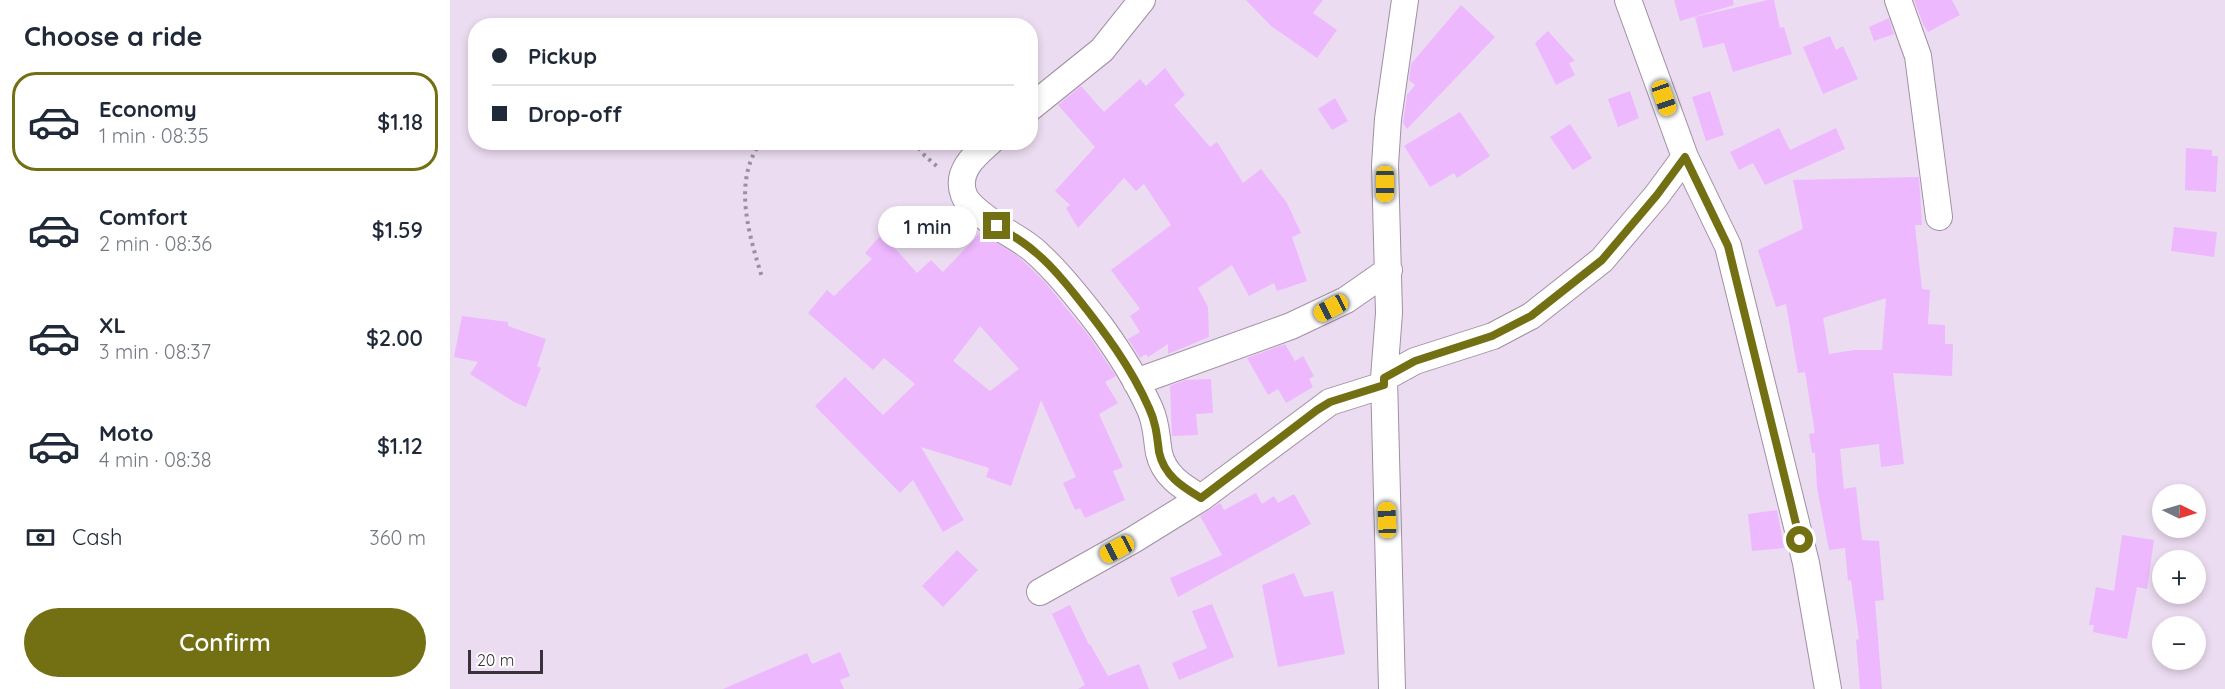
<!DOCTYPE html>
<html lang="en">
<head>
<meta charset="utf-8">
<style>
  :root { --surface:#fff; --page:#f2f2f3; --text:#1f2937; --muted:#747a83; --line:#e0e1e3; --accent:#727013 }
  body { margin:0; font-family:Quicksand,sans-serif; background:var(--page); color:var(--text); height:100vh; display:flex; flex-direction:column; font-size:22px; white-space:nowrap }
  * { box-sizing:border-box; margin:0 }
  p { font-size:20px; color:var(--muted) }
  .icon { flex:none; width:33px; height:33px; fill:none; stroke:currentColor; stroke-width:2; stroke-linecap:round; stroke-linejoin:round }
  .map { position:relative; flex:1; overflow:hidden }
  .panel { display:flex; flex-direction:column; background:var(--surface); width:450px }
  .panel>* { flex:none }
  .top-card { position:absolute; left:18px; top:18px; width:570px; height:132px; border-radius:24px; box-shadow:0 3px 9px #0003; display:grid; align-content:center; height:132px; padding:0 24px; background:var(--surface) }
  .needle { width:39px; rotate:95deg }
  .buttons { position:absolute; left:1702px; top:484px; display:grid; gap:12px }
  .buttons a { display:grid; place-items:center; width:54px; height:54px; border-radius:50%; background:var(--surface); box-shadow:0 3px 9px #0003; font-size:30px }
  .scale { position:absolute; left:18px; bottom:15px; width:75px; box-sizing:border-box; padding-left:6px; border:3px solid #38323a; border-top:0; font-size:16px; line-height:21px; white-space:nowrap; color:#38323a; -webkit-text-stroke:4px #fff; paint-order:stroke }
  .end { position:absolute; width:27px; height:27px; margin:-14px; border:8px solid #727013; background:#fff; box-shadow:0 0 0 3px #fff }
  .from { border-radius:50% }
  .bubble { position:absolute; height:42px; border-radius:21px; background:var(--surface); box-shadow:0 3px 9px #0003; font-size:20px; font-weight:600; line-height:42px; text-align:center }
  .car { position:absolute; width:18px; height:36px; margin:-18px -9px; border-radius:8px; box-shadow:0 0 4px 2px #0007; background:linear-gradient(#f5c518 24%,#345 0 40%,#f5c518 0 76%,#345 0 86%,#f5c518 0) }
  .top-card b { display:flex; align-items:center; gap:21px; height:57px; font-size:22px }
  .top-card b+b { border-top:2px solid var(--line) }
  .top-card i { width:15px; height:15px; background:var(--text) }
  ul { padding:0; list-style:none }
  li { display:flex; align-items:center; gap:18px; height:99px; margin:0 12px 9px; padding:0 12px; border:3px solid transparent; border-radius:24px }
  li div { flex:1 }
  li b { display:block; font-size:22px }
  li em { font-style:normal; font-weight:600 }
  li.active { border-color:var(--accent) }
  li>.icon { width:54px; height:54px; stroke-width:1.5 }
  h2 { padding:0 24px; font-size:27px; line-height:72px }
  .pay { display:flex; align-items:center; gap:15px; height:66px; padding:0 24px; font-size:22px }
  .pay p { margin-inline-start:auto }
  .action { display:flex; gap:12px; margin-top:auto; padding:12px 24px }
  .action a { flex:1; height:69px; border-radius:36px; background:var(--accent); color:#fff; font-size:24px; font-weight:600; line-height:69px; text-align:center }
  main { display:flex; flex:1; min-height:0 }
  .map>svg:first-child { display:block }
  .building { fill:#eeb8fe; fill-rule:evenodd }
  .lines { fill:none; stroke-linecap:round; stroke-linejoin:round }
  .minor-casing { stroke:#9f90a3; stroke-width:28 }
  .path { stroke:#9b909f; stroke-width:4; stroke-dasharray:3 4.5; stroke-linecap:butt }
  .minor { stroke:#fff; stroke-width:26 }
  .route { stroke:#727013; stroke-width:8 }
</style>
</head>
<body>
<main>
<section class="panel">
<h2>Choose a ride</h2>
<ul>
<li class="active"><svg class="icon" aria-label="car" viewBox="0 0 24 24"><path d="M5 17H2v-5l4-1 3-4h7l3 4 3 1v5h-3M9 17h6M6 11h13"/><circle cx="7" cy="17" r="2"/><circle cx="17" cy="17" r="2"/></svg><div><b>Economy</b><p>1 min · 08:35</p></div><em>$1.18</em></li>
<li><svg class="icon" aria-label="car" viewBox="0 0 24 24"><path d="M5 17H2v-5l4-1 3-4h7l3 4 3 1v5h-3M9 17h6M6 11h13"/><circle cx="7" cy="17" r="2"/><circle cx="17" cy="17" r="2"/></svg><div><b>Comfort</b><p>2 min · 08:36</p></div><em>$1.59</em></li>
<li><svg class="icon" aria-label="car" viewBox="0 0 24 24"><path d="M5 17H2v-5l4-1 3-4h7l3 4 3 1v5h-3M9 17h6M6 11h13"/><circle cx="7" cy="17" r="2"/><circle cx="17" cy="17" r="2"/></svg><div><b>XL</b><p>3 min · 08:37</p></div><em>$2.00</em></li>
<li><svg class="icon" aria-label="car" viewBox="0 0 24 24"><path d="M5 17H2v-5l4-1 3-4h7l3 4 3 1v5h-3M9 17h6M6 11h13"/><circle cx="7" cy="17" r="2"/><circle cx="17" cy="17" r="2"/></svg><div><b>Moto</b><p>4 min · 08:38</p></div><em>$1.12</em></li>
</ul>
<div class="pay"><svg class="icon" aria-label="cash" viewBox="0 0 24 24"><path d="M3 7h18v10H3z"/><circle cx="12" cy="12" r="2"/></svg>Cash<p>360 m</p></div>
<div class="action"><a>Confirm</a></div>
</section>
<div class="map">
<svg width="1775" height="689" viewBox="0 0 1775 689">
  <rect width="100%" height="100%" fill="#ecdcf1"/>
  <path class="building" d="M796,0H873L863,13L887,30L867,58L821,26Z
    M1224,0H1283L1284,5L1230,21Z
    M1318,0H1324L1330,28L1334,27L1342,54L1283,72L1274,43L1253,48L1245,17Z
    M1464,0H1502L1510,15L1478,32L1473,24Z
    M1011,5L1045,37L957,129L953,123L957,95L965,85L959,80L961,64Z
    M1439,18L1444,34L1424,41L1419,27Z
    M1098,31L1125,61L1119,63L1125,75L1106,85L1085,43Z
    M1380,36L1386,50L1393,46L1408,79L1373,94L1353,47Z
    M715,68L735,95L724,105L760,147L767,142L793,183L811,169L837,203L851,233L842,237L857,281L827,291L824,283L799,296L782,265L748,288L758,307L759,337L718,354V344L698,357L696,354L690,358L678,339L690,332L680,316L690,309L661,270L721,225L694,184L686,191L674,178L628,228L616,208L620,205L605,191L645,147L608,105L631,86L654,112L690,79L696,86Z
    M1180,91L1189,118L1168,127L1158,99Z
    M1260,91L1274,135L1256,141L1242,97Z
    M885,98L898,121L882,130L868,109Z
    M1010,112L1040,156L1007,178L1004,173L980,187L954,146Z
    M1120,124L1142,158L1123,170L1100,137Z
    M1329,128L1340,150L1386,128L1395,149L1315,185L1303,163L1289,170L1280,152Z
    M1736,148L1762,150V156H1768L1766,192L1735,190Z
    M1469,177L1472,225H1465L1472,289L1480,290L1478,324L1495,325V344H1503L1502,376L1443,373L1454,464L1431,467L1429,444L1390,449L1394,489L1406,487L1412,540L1429,541L1434,600L1425,601L1432,689H1410L1406,640L1409,639L1401,580L1398,581L1395,548L1379,550L1367,488L1365,453H1362L1359,434L1365,433L1355,372L1348,373L1336,304L1326,307L1308,250L1353,229L1343,180ZM1436,298L1432,350H1404L1379,354L1373,318Z
    M1724,227L1767,232L1764,257L1721,251Z
    M531,232L569,257L594,281L639,336L666,376L655,382L668,403L649,414L673,467L663,471L675,500L635,518L630,508L625,510L613,483L626,477L591,400L561,486L536,477L539,468L471,447L514,520L493,532L463,480L450,493L365,406L395,377L433,415L465,384L434,358L423,370L358,313L377,290L384,296L422,259L415,253L432,234L467,273L481,260L493,272ZM530,326L569,369L540,391L503,361Z
    M12,316L58,322V326L96,339L87,366L91,368L76,407L64,402L20,374L28,362L4,357Z
    M835,344L845,361L853,356L864,376L859,379L863,387L836,403L828,389L818,395L797,358Z
    M761,379L763,413L746,414L748,435L722,436L720,386L735,380Z
    M806,493L812,504L824,496L828,503L844,494L861,524L728,597L720,578L772,555L750,516L770,503L774,510Z
    M1327,510L1334,548L1302,551L1298,514Z
    M1672,535L1704,540L1697,589L1687,587L1677,639L1643,632L1644,625H1639L1646,587L1664,591Z
    M507,550L528,570L493,607L472,586Z
    M844,573L854,597L883,591L895,654L828,667L812,585Z
    M762,604L784,657L729,680L722,663L757,648L742,611Z
    M620,605L639,645L640,644L658,676L689,664L699,689H628L635,685L602,614Z
    M390,652L400,676L390,680L394,689H273L357,653L362,664Z"/>
  <g class="lines">
    <g class="minor-casing">
      <path id="minor" d="M1178,0L1235,157L1278,246L1356,563L1378,689
        M1448,0L1468,56L1489,217
        M580,108L652,50L692,0
        M540,142C524,156 505,172 514,195C518,206 534,216 543,223C558,234 575,241 588,254C611,275 632,302 651,327C669,352 687,380 700,409C707,425 706,436 709,453C714,476 733,487 751,498
        M934,378L965,361L1043,336L1081,316L1152,260L1207,195L1235,157
        M686,382L841,326L896,300L939,270
        M590,592L683,540L751,498L880,402L934,385
        M942,689L934,378L939,313L935,165L938,119L955,0"/>
    </g>
    <path class="path" d="M311,142C282,181 299,235 312,277
      M464,142L475,156L489,168"/>
    <use href="#minor" class="minor"/>
  </g>
  <g class="lines">
    <path class="route" d="M547,226C560,234 574,242 585,252C600,264 614,281 626,296C654,331 681,367 699,408C706,423 707,436 709,452C714,476 733,487 751,498L867,410L880,402L934,385V378L965,361L1042,336L1081,316L1152,260L1207,195L1235,157L1278,246L1350,540"/>
  </g>
</svg>
<div class="buttons">
<a><svg class="needle" viewBox="-14 -14 28 28"><path d="M0-13l5 13h-10z" fill="#e53935"/><path d="M0 13l5-13h-10z" fill="#747a83"/></svg></a>
<a>+</a>
<a>−</a>
</div>
<div class="scale">20 m</div>
<i class="end from" style="left:1350px;top:540px"></i>
<i class="end" style="left:547px;top:226px"></i>
<div class="bubble" style="left:428px;top:206px;width:99px">1 min</div>
<i class="car" style="left:1214px;top:98px;rotate:161deg"></i>
<i class="car" style="left:935px;top:184px;rotate:180deg"></i>
<i class="car" style="left:881px;top:308px;rotate:242deg"></i>
<i class="car" style="left:937px;top:520px;rotate:358deg"></i>
<i class="car" style="left:667px;top:549px;rotate:242deg"></i>
<div class="top-card">
<b><i class="from"></i>Pickup</b>
<b><i></i>Drop-off</b>
</div>
</div>
</main>
</body>
</html>
